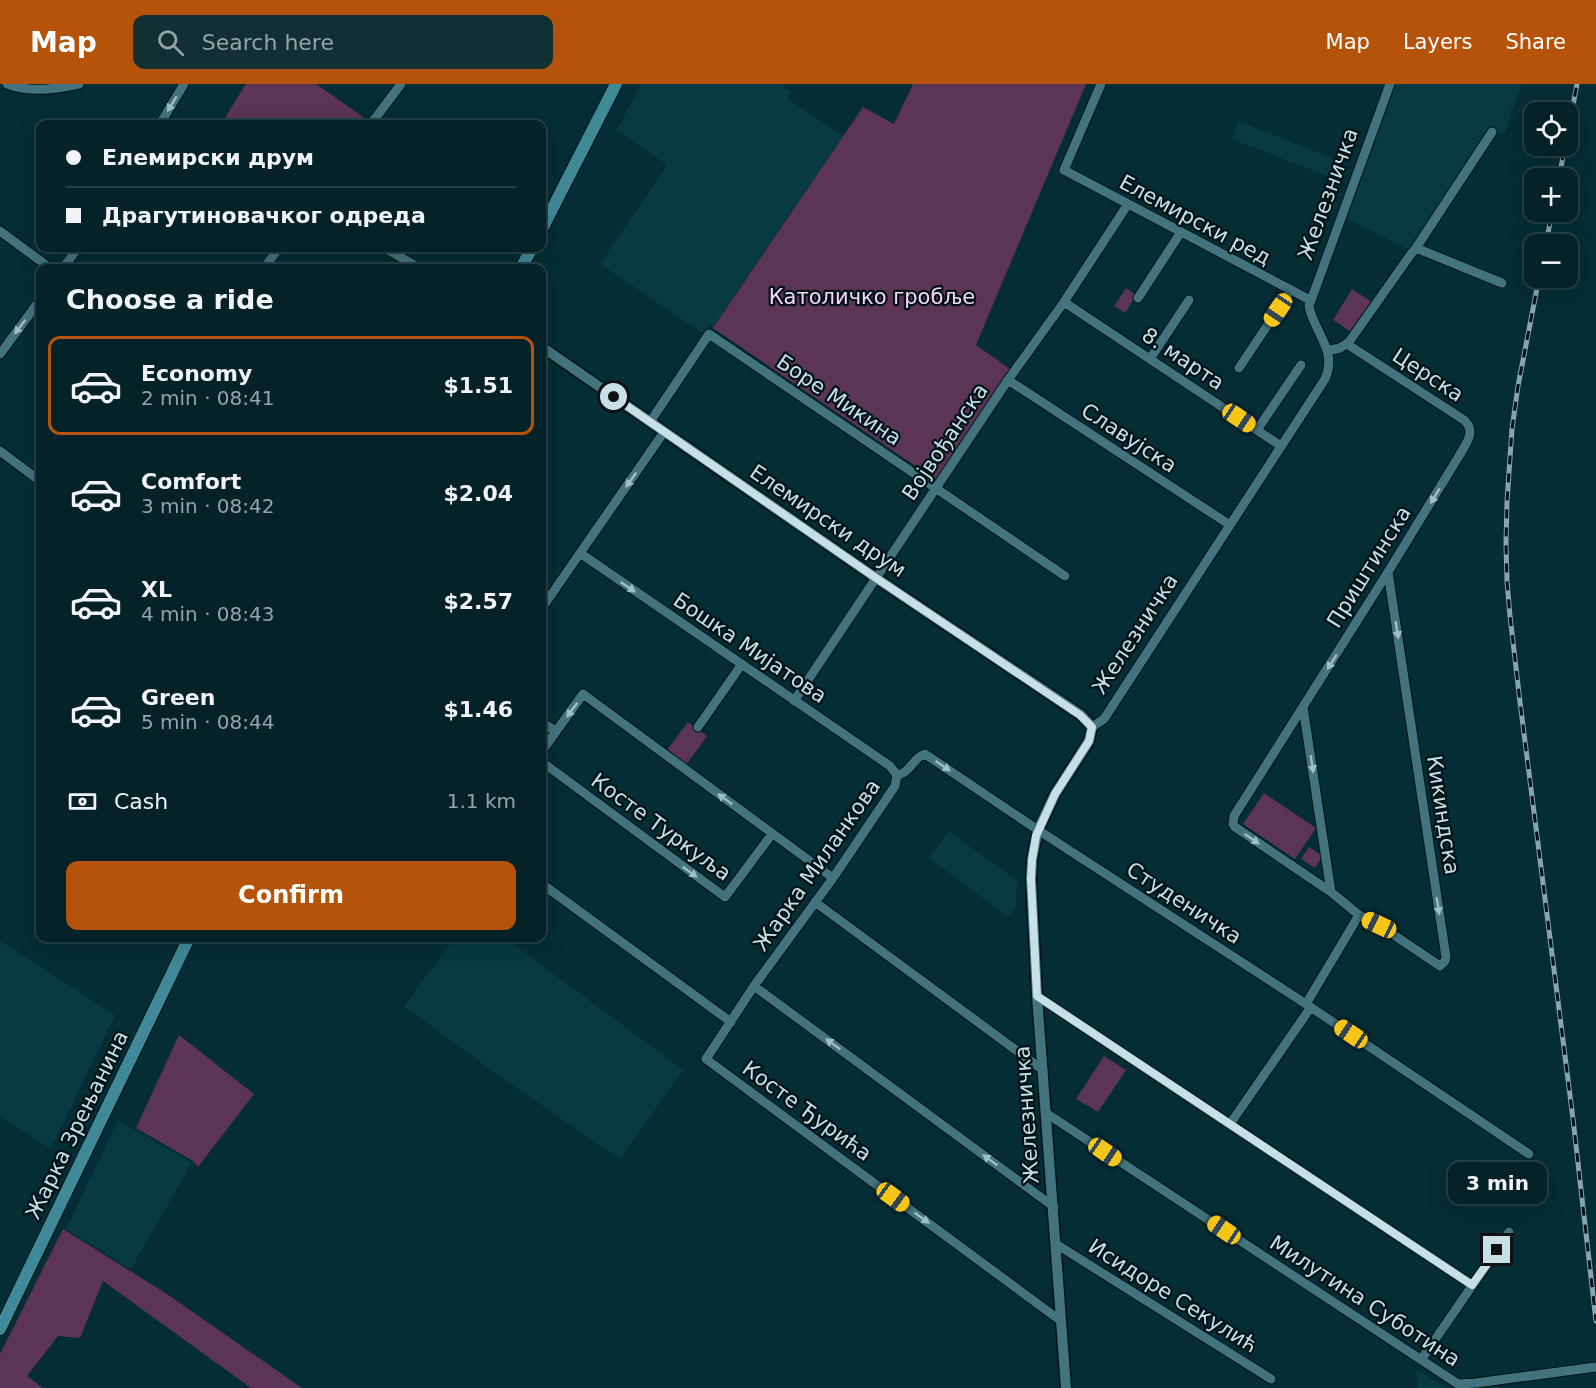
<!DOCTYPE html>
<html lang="en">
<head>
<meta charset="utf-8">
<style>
  :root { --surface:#042228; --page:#122f34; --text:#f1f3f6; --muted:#97a4a8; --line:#253f45; --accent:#b45309 }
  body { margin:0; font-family:"DejaVu Sans",sans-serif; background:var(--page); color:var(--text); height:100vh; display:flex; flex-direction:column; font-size:22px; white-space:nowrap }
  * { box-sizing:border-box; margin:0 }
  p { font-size:20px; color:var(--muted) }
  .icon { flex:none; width:33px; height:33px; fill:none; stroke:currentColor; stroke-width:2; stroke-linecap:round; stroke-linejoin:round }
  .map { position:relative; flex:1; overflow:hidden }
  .sheet { position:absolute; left:36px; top:180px; width:510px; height:678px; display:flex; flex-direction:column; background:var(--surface); border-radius:12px; box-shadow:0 6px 24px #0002,0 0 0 2px var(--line) }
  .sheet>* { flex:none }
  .hud { position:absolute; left:36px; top:36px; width:510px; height:132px; border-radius:12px; box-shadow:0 6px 24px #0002,0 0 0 2px var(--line); display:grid; align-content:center; height:132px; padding:0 30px; background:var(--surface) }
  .tools { position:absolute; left:1524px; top:18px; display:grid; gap:12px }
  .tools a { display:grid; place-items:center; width:54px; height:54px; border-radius:12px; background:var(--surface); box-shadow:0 6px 24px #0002,0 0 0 2px var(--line); font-size:30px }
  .end { position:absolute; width:27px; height:27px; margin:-14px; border:8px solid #c7e0e6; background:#111; box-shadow:0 0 0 3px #111 }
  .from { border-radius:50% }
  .bubble { position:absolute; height:42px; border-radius:12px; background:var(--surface); box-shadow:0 6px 24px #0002,0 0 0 2px var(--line); font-size:20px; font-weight:600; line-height:42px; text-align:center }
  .car { position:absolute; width:18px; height:36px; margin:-18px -9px; border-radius:8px; box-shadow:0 0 4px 2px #0007; background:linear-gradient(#f5c518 24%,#345 0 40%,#f5c518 0 76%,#345 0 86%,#f5c518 0) }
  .hud b { display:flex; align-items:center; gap:21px; height:57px; font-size:22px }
  .hud b+b { border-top:2px solid var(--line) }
  .hud i { width:15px; height:15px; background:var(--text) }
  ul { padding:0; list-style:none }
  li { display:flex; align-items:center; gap:18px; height:99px; margin:0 12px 9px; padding:0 18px; border:3px solid transparent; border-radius:12px }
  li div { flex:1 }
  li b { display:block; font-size:22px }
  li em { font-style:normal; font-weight:600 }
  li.current { border-color:var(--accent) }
  li>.icon { width:54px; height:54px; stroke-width:1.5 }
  h2 { padding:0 30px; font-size:27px; line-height:72px }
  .pay { display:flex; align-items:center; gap:15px; height:66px; padding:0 30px; font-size:22px }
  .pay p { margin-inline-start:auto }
  .cta { display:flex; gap:12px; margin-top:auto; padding:12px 30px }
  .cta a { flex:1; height:69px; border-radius:12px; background:var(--accent); color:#fff; font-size:24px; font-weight:600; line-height:69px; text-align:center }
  header { display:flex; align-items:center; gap:36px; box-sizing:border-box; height:84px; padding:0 30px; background:var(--accent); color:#fff }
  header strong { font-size:28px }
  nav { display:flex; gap:33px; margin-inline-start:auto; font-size:21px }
  .search { width:420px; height:54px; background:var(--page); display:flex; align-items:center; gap:15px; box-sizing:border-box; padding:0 21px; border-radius:12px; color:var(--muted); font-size:22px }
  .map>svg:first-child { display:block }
  .built { fill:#073a44 }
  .green { fill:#5c3455 }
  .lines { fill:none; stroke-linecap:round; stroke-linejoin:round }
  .minor-casing { stroke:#001419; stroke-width:11 }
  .tertiary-casing { stroke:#001419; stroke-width:13 }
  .secondary-casing { stroke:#001419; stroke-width:14 }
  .minor { stroke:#42737e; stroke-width:9 }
  .tertiary { stroke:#42737e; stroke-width:10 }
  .secondary { stroke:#408998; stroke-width:12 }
  .rail-casing { stroke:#87a5ac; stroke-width:5 }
  .rail { stroke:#011318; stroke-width:3; stroke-dasharray:9; stroke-linecap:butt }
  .oneway { fill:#9fbfc7 }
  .route { stroke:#c7e0e6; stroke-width:8 }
  .labels { text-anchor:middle; stroke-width:4.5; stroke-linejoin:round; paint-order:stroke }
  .street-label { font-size:21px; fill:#c7e0e6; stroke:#011318 }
  .park-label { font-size:21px; fill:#f7d7f0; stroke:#011318 }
</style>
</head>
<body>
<header>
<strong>Map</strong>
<div class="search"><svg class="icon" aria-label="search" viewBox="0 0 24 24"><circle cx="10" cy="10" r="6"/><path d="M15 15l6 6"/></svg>Search here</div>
<nav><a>Map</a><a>Layers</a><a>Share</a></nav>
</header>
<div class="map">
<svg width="1596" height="1304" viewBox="0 0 1596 1304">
  <rect width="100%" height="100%" fill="#052d35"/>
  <path class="built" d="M641,0H781L792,8L788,15L843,52L713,243L710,241L704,250L600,180L667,81L617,46Z
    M1395,0H1522L1504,50L1487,45L1410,166L1343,132Z
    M1238,37L1342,78L1335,95L1232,55Z
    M949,747L1017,797L1016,822L1008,833L929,774Z
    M455,854H505L683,986L620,1075L502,994L404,922Z
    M0,857L115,931L51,1065L0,1032Z
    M118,1036L192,1079L131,1185L66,1145Z
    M1416,1285L1447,1304H1418Z"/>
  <path class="green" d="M246,0H316L369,37L367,40H221Z
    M913,0H1086L976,261L1010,285L936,396L713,244L863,23L894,40Z
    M1126,204L1136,211L1125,229L1114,222Z
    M1352,205L1372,218L1353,249L1333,236Z
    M688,638L707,652L684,684L664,670Z
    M1264,709L1316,744L1295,775L1243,740Z
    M1309,763L1323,772L1315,784L1301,775Z
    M179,951L254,1010L198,1083L193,1077L136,1044Z
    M1104,972L1126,986L1098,1028L1076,1015Z
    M63,1145L167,1210L302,1304H251L103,1197L80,1254L58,1252L27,1292L43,1304H0V1270Z"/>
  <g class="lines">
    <g class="minor-casing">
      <path id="minor" d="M7,0C31,9 55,5 79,0
        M1101,0L1064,86L1310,216
        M160,40L184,0
        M371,40L401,0
        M0,147L50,184
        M385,164L419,184
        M1416,164L1502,199
        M63,184L78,164
        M264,184L279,164
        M1138,214L1181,148
        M1064,218L1281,362
        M1347,260L1464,336C1477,348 1466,359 1459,372L1388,488L1234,732L1233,740L1235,743L1331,808L1359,831L1379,841L1440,882L1445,877L1446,873L1388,488
        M1327,267L1340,264L1349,258L1411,170L1416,164L1492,48
        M0,270L40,216
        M1150,275L1189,216
        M1239,284L1291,206
        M1008,296L1230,441
        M650,338L709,250L1065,492
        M1257,346L1301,281
        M0,367L40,397
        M580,469L890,682L897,691
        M542,524L664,348
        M794,617L1008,296L1064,218L1128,120
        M1303,623L1331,808
        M542,639L556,647
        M698,643L742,580
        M1092,643L1104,635L1325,295C1338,266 1314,249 1309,222L1390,0
        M542,667L583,610L833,794
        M542,678L725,813L772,750
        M897,691L895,702L833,794L754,902L706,975L1061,1237
        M897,691C911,689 913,673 925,670L1038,746L1306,920L1529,1070
        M542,800L731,938
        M815,818L1043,986
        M754,902L1054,1123
        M1037,912L1472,1201
        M1306,920L1359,831
        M1046,1029L1458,1300L1476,1299L1596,1283
        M1230,1040L1311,923
        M1056,1160L1271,1295
        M1421,1276L1509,1148"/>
    </g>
    <g class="tertiary-casing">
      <path id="tertiary" d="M542,263L876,494L1081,631L1092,643L1089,657L1055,710L1038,746L1032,775L1031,795L1037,912L1066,1304"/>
    </g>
    <g class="secondary-casing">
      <path id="secondary" d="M542,145L616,0
        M521,184L532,164
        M0,1245L189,854"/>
    </g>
    <use href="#minor" class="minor"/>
    <use href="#tertiary" class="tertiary"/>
    <use href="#secondary" class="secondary"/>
    <g class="rail-casing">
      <path id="rail" d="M1568,48L1577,0
        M1559,94L1565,62
        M1546,160L1552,128
        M1539,194L1518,302L1512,345L1507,417L1506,460L1507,497L1510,532L1520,618L1573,1035L1596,1237"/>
    </g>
    <use href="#rail" class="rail"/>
  </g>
  <defs><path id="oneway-solid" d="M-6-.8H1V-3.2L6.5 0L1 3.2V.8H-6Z" transform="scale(1.5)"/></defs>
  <g class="oneway">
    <use href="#oneway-solid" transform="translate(172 20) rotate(121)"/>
    <use href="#oneway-solid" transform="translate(20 243) rotate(127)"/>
    <use href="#oneway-solid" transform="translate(631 396) rotate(125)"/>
    <use href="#oneway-solid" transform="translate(1435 412) rotate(121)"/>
    <use href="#oneway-solid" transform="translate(628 503) rotate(34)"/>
    <use href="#oneway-solid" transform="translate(1397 546) rotate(81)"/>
    <use href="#oneway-solid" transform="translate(1332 578) rotate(122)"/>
    <use href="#oneway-solid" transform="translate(572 626) rotate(126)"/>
    <use href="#oneway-solid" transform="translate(1312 680) rotate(81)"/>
    <use href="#oneway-solid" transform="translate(943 682) rotate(34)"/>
    <use href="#oneway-solid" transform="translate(725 715) rotate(-144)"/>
    <use href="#oneway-solid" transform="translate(1252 755) rotate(34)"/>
    <use href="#oneway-solid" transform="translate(690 788) rotate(36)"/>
    <use href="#oneway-solid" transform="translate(1438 822) rotate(81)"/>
    <use href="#oneway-solid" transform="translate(833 960) rotate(-144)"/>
    <use href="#oneway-solid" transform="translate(990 1076) rotate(-144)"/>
    <use href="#oneway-solid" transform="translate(922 1134) rotate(36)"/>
  </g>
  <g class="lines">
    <path class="route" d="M614,313L876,494L1080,631L1092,643L1089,657L1055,710L1036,752L1032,776L1031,795L1037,912L1472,1201L1497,1166"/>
  </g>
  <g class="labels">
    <g class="street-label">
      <text transform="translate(1328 110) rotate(-70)" y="7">Железничка</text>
      <text transform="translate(1195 136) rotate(28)" y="7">Елемирски ред</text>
      <text transform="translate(1183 275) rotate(34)" y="7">8. марта</text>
      <text transform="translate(1428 291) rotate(33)" y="7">Церска</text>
      <text transform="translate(839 316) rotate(34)" y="7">Боре Микина</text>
      <text transform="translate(1129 354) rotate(33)" y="7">Славујска</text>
      <text transform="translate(945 358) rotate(-56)" y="7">Војвођанска</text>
      <text transform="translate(828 437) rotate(34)" y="7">Елемирски друм</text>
      <text transform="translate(1369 483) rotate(-58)" y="7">Приштинска</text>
      <text transform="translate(1135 550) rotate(-57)" y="7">Железничка</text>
      <text transform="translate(750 564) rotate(34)" y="7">Бошка Мијатова</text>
      <text transform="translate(1443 731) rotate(81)" y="7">Кикиндска</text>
      <text transform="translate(661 743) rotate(36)" y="7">Косте Туркуља</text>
      <text transform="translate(817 781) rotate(-55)" y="7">Жарка Миланкова</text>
      <text transform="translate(1184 819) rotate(33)" y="7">Студеничка</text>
      <text transform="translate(807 1027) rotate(36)" y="7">Косте Ђурића</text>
      <text transform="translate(1027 1031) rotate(-94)" y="7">Железничка</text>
      <text transform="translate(77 1041) rotate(-64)" y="7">Жарка Зрењанина</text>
      <text transform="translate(1173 1212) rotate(32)" y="7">Исидоре Секулић</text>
      <text transform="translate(1365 1217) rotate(33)" y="7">Милутина Суботина</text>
    </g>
    <g class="park-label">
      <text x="872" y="220">Католичко гробље</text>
    </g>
  </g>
</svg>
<div class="tools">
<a><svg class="icon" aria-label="locate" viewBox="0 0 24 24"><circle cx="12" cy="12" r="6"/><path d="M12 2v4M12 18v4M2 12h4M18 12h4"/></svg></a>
<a>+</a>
<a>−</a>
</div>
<i class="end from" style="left:614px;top:313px"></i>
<i class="end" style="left:1497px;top:1166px"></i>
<div class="bubble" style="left:1448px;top:1078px;width:99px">3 min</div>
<i class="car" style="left:1278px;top:226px;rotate:214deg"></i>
<i class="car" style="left:1239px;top:334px;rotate:124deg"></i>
<i class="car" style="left:1379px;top:841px;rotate:295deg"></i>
<i class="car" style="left:1351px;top:950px;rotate:304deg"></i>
<i class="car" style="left:1105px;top:1068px;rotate:124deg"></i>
<i class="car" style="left:893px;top:1113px;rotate:126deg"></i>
<i class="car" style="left:1224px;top:1146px;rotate:304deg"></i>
<div class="hud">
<b><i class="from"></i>Елемирски друм</b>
<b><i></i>Драгутиновачког одреда</b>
</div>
<section class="sheet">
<h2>Choose a ride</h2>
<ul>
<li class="current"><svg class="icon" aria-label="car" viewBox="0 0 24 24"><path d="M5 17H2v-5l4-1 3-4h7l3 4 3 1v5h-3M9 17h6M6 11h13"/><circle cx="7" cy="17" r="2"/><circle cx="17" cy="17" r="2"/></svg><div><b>Economy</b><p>2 min · 08:41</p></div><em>$1.51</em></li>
<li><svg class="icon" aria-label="car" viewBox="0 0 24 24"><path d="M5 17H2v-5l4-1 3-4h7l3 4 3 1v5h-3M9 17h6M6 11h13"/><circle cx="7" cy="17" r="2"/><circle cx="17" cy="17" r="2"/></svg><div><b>Comfort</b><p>3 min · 08:42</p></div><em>$2.04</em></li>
<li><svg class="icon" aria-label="car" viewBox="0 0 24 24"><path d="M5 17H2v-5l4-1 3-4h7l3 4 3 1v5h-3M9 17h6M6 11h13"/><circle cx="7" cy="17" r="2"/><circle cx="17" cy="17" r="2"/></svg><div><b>XL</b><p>4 min · 08:43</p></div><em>$2.57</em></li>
<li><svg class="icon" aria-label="car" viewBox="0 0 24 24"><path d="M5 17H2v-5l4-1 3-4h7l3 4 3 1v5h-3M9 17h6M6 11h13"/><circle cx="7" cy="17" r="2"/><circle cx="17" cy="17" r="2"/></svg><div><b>Green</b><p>5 min · 08:44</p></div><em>$1.46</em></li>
</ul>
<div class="pay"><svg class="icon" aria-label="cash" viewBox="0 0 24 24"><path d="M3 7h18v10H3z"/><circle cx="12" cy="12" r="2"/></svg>Cash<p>1.1 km</p></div>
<div class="cta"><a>Confirm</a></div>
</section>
</div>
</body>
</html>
